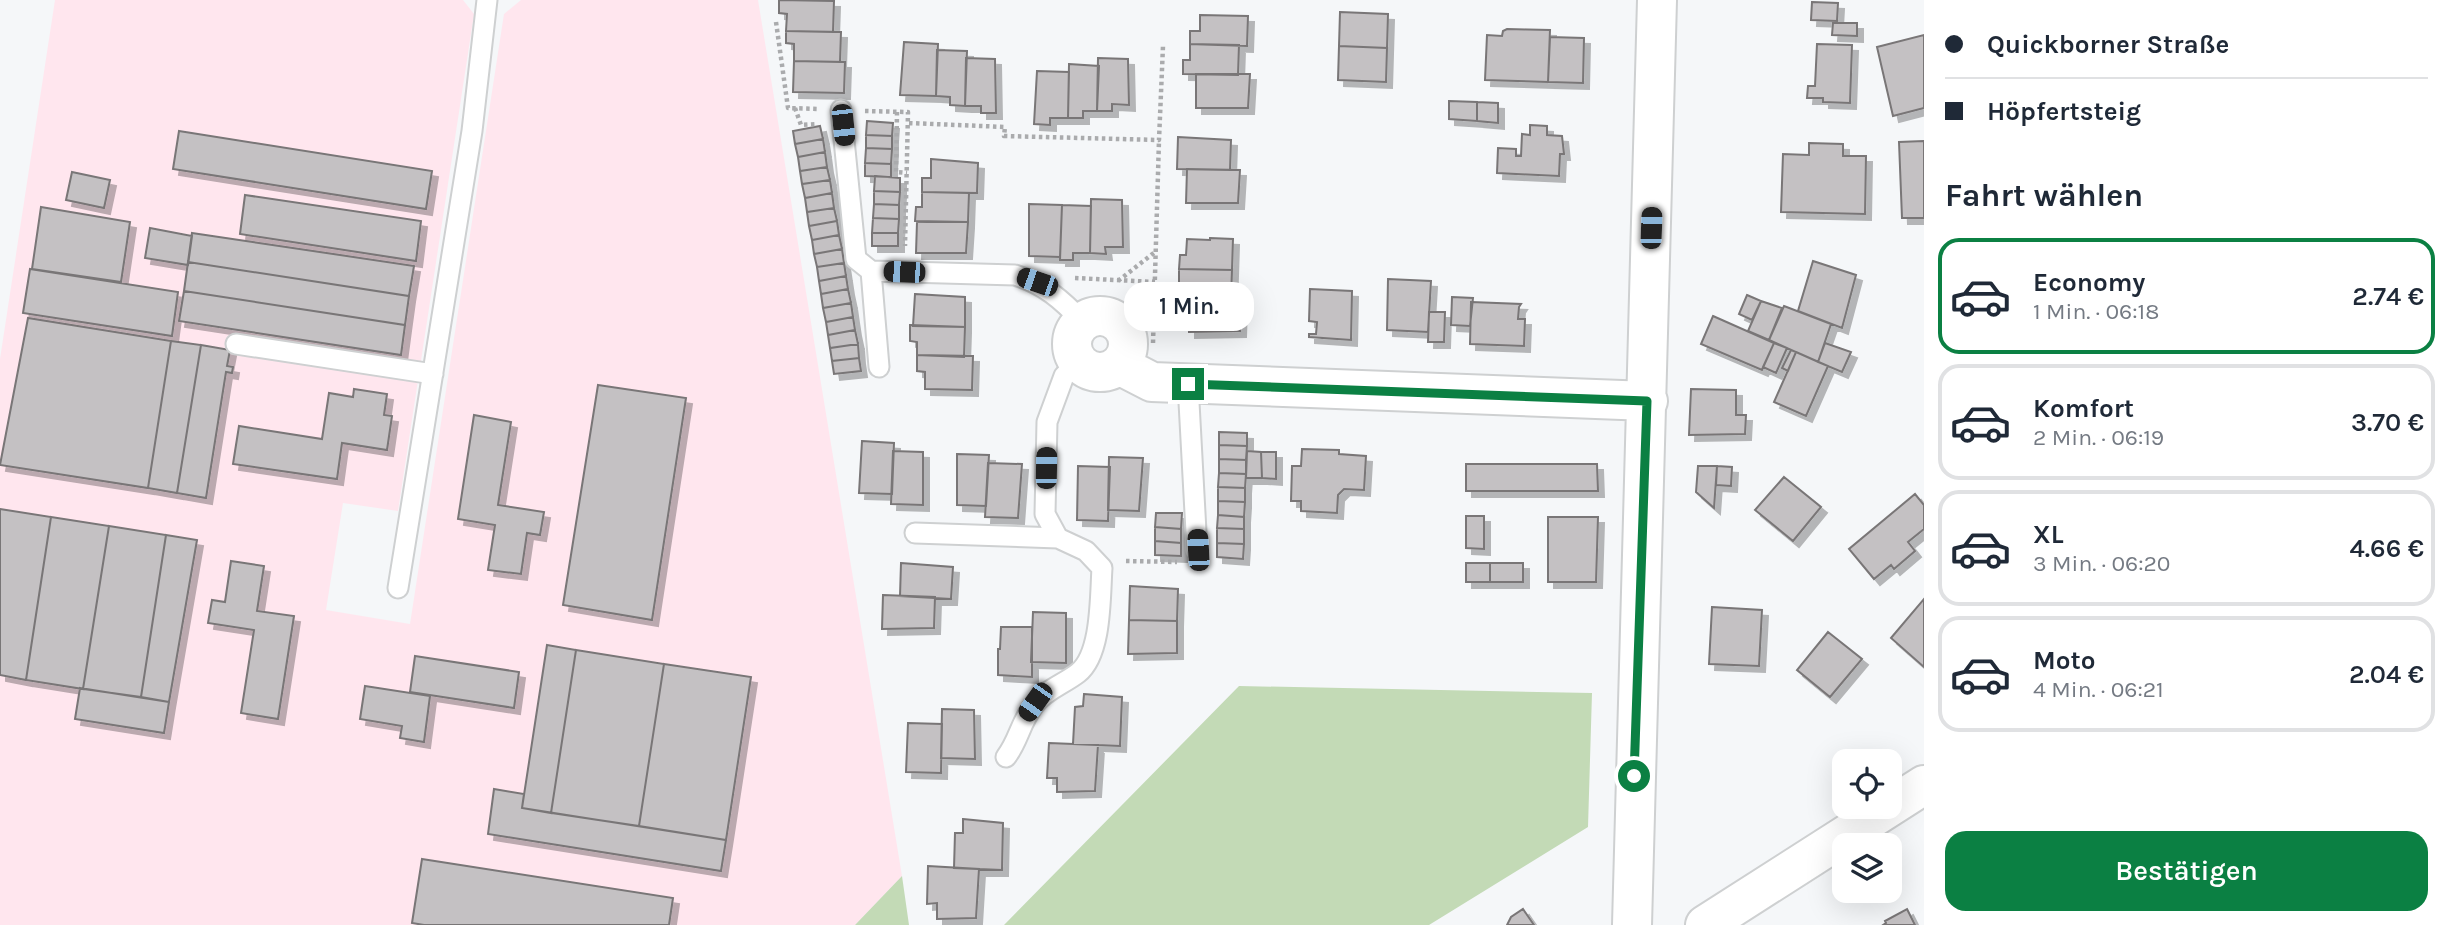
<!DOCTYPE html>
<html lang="de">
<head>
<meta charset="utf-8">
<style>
  :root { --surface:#fff; --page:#f2f2f3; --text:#1f2937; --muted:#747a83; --line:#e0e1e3; --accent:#0b8043 }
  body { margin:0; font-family:Karla,sans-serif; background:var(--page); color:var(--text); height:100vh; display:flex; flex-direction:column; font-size:26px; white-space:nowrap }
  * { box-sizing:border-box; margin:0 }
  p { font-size:23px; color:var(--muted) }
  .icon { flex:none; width:38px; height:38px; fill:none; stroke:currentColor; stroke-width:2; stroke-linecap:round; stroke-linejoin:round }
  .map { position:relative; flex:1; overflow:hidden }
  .side { display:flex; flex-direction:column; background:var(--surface); width:525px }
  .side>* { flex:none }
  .top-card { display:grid; align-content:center; height:154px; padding:0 21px; background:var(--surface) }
  .buttons { position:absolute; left:1832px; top:749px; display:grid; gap:14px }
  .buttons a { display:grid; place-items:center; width:70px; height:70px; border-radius:14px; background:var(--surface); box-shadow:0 7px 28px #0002; font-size:35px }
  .end { position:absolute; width:32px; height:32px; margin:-16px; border:9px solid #0b8043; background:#fff; box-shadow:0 0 0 4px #fff }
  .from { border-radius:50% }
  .bubble { position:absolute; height:49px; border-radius:21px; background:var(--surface); box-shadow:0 7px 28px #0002; font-size:23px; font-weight:600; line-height:49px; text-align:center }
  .car { position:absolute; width:21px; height:42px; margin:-21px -10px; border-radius:9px; box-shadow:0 0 5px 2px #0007; background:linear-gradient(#222 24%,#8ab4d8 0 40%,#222 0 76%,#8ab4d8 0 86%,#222 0) }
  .top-card b { display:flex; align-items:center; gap:24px; height:66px; font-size:26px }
  .top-card b+b { border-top:2px solid var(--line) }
  .top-card i { width:18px; height:18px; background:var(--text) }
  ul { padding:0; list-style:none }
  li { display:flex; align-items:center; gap:21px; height:116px; margin:0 14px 10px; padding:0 7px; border:4px solid var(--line); border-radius:21px }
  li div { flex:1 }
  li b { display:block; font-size:26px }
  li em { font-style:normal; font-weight:600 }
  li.on { border-color:var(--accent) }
  li>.icon { width:63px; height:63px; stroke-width:1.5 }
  h2 { padding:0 21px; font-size:32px; line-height:84px }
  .button { display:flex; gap:14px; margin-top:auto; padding:14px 21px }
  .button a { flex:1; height:80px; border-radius:21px; background:var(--accent); color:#fff; font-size:28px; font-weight:600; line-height:80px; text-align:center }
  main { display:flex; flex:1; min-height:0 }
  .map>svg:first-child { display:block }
  .commercial { fill:#ffe6ee }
  .green { fill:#c3dab6 }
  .building { fill:#c4c1c3; stroke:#797677; stroke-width:2; filter:url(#shadow) }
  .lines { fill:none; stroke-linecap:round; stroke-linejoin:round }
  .service-casing { stroke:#ced0d1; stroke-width:23 }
  .minor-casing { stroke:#ced0d1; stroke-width:42 }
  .path { stroke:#aaabad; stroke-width:4.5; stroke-dasharray:3.5 3.5; stroke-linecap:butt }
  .service { stroke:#fff; stroke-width:19 }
  .minor { stroke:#fff; stroke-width:38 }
  .route { stroke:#0b8043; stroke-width:9 }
</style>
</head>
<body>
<main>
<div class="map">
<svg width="1924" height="925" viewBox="0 0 1924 925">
  <defs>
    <filter id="shadow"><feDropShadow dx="6" dy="6" stdDeviation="0" flood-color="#0004"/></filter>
  </defs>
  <rect width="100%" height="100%" fill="#f5f7f9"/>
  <path class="commercial" d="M55,0H463L474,14L398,511L343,503L326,610L410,624L504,14L521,0H758L902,876L855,925H0V359Z"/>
  <path class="green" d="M1239,686L1592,693L1588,827L1429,925H1004Z
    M902,876L909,925H855Z"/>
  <path class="building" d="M779,0L834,1L833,32L786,31L787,14L779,13Z
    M1812,2L1838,3L1837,21L1811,20Z
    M1340,12L1388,14L1387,48L1339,46Z
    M1200,15L1248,16L1247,46L1190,44V31H1200Z
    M1833,23H1857V36L1832,35Z
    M1507,29L1550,30L1548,82L1485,80L1487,35L1502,36L1503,31Z
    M786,31L841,32L840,62L794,61V44L786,43Z
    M1924,35V108L1893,116L1877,47Z
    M1550,37L1584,38L1583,83L1548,82Z
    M904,42L938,44L936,96L900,95Z
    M1190,44L1239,45L1238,75L1183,74V60H1190Z
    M1817,44L1852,45L1850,103L1823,102V98H1807L1808,86H1815Z
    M1339,46L1387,48L1386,82L1338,80Z
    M937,50L967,51L965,106L950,105V97L936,96Z
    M966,58L995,59L996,113H981V106H965Z
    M1098,58L1128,59L1129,105L1112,104V111H1097Z
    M794,61L845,62L844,93L793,92Z
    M1069,64L1099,66L1097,111H1083V118H1068Z
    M1037,71L1069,72L1068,118H1050V125L1034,124Z
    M1196,74H1250L1248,108H1196Z
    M1449,101L1477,102V121L1449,119Z
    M1477,102L1498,103V123L1477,121Z
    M867,121L893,123L892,136L866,135Z
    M1530,125L1547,126V135L1562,136L1564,154H1560L1559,176L1497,173L1498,148L1516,149V156H1521L1522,134L1530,135Z
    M820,126L823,139L795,144L793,131Z
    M179,131L432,171L426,209L173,169Z
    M866,135L892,136V149L866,148Z
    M1178,137L1231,140L1230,170L1177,169Z
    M823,139L825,152L798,157L795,144Z
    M1924,141V218H1902L1899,142Z
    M1809,143L1843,144V156H1866L1865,214L1781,212L1783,154L1809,155Z
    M866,148L892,149L891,164L865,163Z
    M825,152L827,167L800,171L798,157Z
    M931,159L978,163L977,193L922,192V178H931Z
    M865,163L891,164V177L865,176Z
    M827,167L830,180L802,184L800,171Z
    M1187,169L1240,170L1238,203H1186Z
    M72,172L110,180L104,208L66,200Z
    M875,176L900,178V192L874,191Z
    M830,180L832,193L805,198L802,184Z
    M874,191L900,192L899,205L874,204Z
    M922,192L969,193L968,222L915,221L916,207H922Z
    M832,193L834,208L807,212L805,198Z
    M245,195L421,221L416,261L240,234Z
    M1091,199L1122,200L1123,247H1105L1106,254L1090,253Z
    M874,204L899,205V219L873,218Z
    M1029,204L1062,205L1060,257L1029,256Z
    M1062,205L1091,206L1090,253H1073V260H1060Z
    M41,207L130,222L121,282L32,269Z
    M834,208L837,221L809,226L807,212Z
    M873,218L899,219L898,233H872Z
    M837,221L839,235L812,240L809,226Z
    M917,222H968L966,253H916Z
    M150,228L192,236L188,265L145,258Z
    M192,233L414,266L409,296L188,262Z
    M872,233H898V246H872Z
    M839,235L842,249L814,254L812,240Z
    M1210,238L1233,239L1232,270L1179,269L1180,255H1186L1187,239L1210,240Z
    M842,249L844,263L817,267L814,254Z
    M1813,261L1856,275L1842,328L1798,311Z
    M188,262L409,296L405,325L184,291Z
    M844,263L846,276L819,281L817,267Z
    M30,269L178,292L172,336L23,313Z
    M1179,269L1232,270L1231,299H1185V283H1179Z
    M846,276L848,289L821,294L819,281Z
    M1388,279L1431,281L1428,332L1387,330Z
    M848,289L851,303L823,308L821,294Z
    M1310,289L1352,291L1351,340L1309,337V334H1316L1317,322L1309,321Z
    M184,291L405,325L401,355L179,321Z
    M915,294L965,297V327L913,326Z
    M1747,295L1761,301L1752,320L1739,314Z
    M1452,297L1473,298L1470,326L1451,325Z
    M1189,298L1241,299L1240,331L1189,332Z
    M1761,301L1782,308L1769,340L1748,331Z
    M1471,302L1521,304L1519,307L1518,319H1525L1524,346L1470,344Z
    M851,303L853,317L826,322L823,308Z
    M1784,306L1831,324L1818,362L1769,340Z
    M1429,312H1445L1444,342H1428Z
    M1713,316L1774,343L1762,370L1701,344Z
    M853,317L855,330L828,335L826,322Z
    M28,318L171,341L148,488L0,465Z
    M910,325L965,327L964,357L917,355V342L910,341Z
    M855,330L858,344L830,348L828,335Z
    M171,341L201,345L177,493L148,488Z
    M1774,343L1787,348L1776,373L1763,367Z
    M1825,343L1851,352L1842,372L1818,362Z
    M858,344L859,358L832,361L830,348Z
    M201,345L230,350L227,366L233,367L232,373L226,372L206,498L177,493Z
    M1791,350L1796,352L1788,371L1782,368Z
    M1796,352L1828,366L1806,416L1774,402Z
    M917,355L973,356L972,390L925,389V372L917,371Z
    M859,358L861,371L834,374L832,361Z
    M598,385L686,398L652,620L563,605Z
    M354,389L387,394L384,415L392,416L387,450L342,443L337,479L233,464L239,426L322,439L329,393L353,397Z
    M1691,389L1736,390V415H1746L1745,434L1689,435Z
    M474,415L511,422L498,505L544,512L540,535L527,533L521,574L488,570L495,525L458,519Z
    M1219,432L1247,433V446L1219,445Z
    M862,441L894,443L892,494L859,493Z
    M1219,445L1247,446L1246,460L1219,459Z
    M1302,449L1339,450V454L1366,456L1364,490L1344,489L1338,495L1337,513L1301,511V501H1291L1292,466H1301Z
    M893,451L923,452V505L891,504Z
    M1247,451L1261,452L1262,478H1246Z
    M1261,452H1276V479L1262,478Z
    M957,454L989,455L986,506L957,505Z
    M1109,457L1143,458L1139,511L1108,510Z
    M1219,459L1246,460V474L1219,473Z
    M988,463L1022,464L1018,518L985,517Z
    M1466,464H1597L1598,491H1466Z
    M1078,466L1110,467L1108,521L1077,520Z
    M1698,466H1717L1714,508L1696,492Z
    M1717,466L1732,467L1731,486L1716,485Z
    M1219,473L1246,474L1245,488L1218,487Z
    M1784,477L1821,507L1793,541L1755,510Z
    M1218,487L1245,488V502L1218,501Z
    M1915,494L1924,505V529L1908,542L1915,551L1894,569L1891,565L1874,579L1849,549Z
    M1218,501L1245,502L1244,517L1218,515Z
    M0,509L51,517L26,680L0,675Z
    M1156,513H1182L1181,529L1155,527Z
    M1218,515L1244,517V529L1217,528Z
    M1466,516H1484V549L1466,548Z
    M51,517L109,526L83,689L26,680Z
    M1548,517H1598L1596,582H1548Z
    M109,526L166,535L141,697L83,689Z
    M1155,527L1181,529V543L1155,541Z
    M1217,528L1244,529V544L1217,543Z
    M166,535L197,540L169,702L141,697Z
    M1155,541L1181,543V556L1155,555Z
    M1217,543L1244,544L1243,559L1217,557Z
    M231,561L264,566L257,611L294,616L278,719L241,713L254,630L208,623L212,600L225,602Z
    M901,563L953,567L951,599L900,596Z
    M1466,563H1490V582H1466Z
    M1490,563H1523V582H1490Z
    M1130,586L1178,589L1177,621L1129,620Z
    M883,595L935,597L934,628L882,629Z
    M1924,599V667L1891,638Z
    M1712,607L1762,610L1759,666L1709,664Z
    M1033,612L1066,613V663L1031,662Z
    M1129,620L1177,621V653L1128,654Z
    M1001,627H1032V677L998,675V649H1000Z
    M1828,632L1862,659L1830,697L1797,670Z
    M547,645L576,650L551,813L522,808Z
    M576,650L664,664L639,826L551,813Z
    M415,656L519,672L514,708L410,692Z
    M664,664L751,677L726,840L639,826Z
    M365,686L430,696L424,742L400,738L402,726L360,719Z
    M80,688L169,702L164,733L75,719Z
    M1084,694L1122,697L1120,746L1073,744L1075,707L1083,706Z
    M942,709L974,710L975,759L941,758Z
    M908,723L942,724L941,773L906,772Z
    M1049,743L1098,745L1095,791L1057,792V778H1047Z
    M494,789L524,794L522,808L726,840L721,871L488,834Z
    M963,819L1003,823L1002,870L954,868L955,833H963Z
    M422,859L673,898L669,925H424L412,923Z
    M928,866L979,869L976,918L937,919V903L927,904Z
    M1523,909L1534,925H1507L1511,917Z
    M1907,909L1915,925H1883L1886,923L1885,921Z"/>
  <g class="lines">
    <g class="service-casing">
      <path id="service" d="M841,110L856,259L871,271L1015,275C1045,285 1061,299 1083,322
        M871,271L879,367
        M236,344L433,374
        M1188,384L1197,550
        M915,533L1058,538
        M398,588L472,131L487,0
        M1006,757C1019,740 1020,723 1034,705C1045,690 1064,684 1078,673C1102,654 1100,596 1102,568L1086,551L1058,538L1045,514L1047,422L1064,376L1078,362"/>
    </g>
    <g class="minor-casing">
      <path id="minor" d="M1072 344a28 28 0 1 1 56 0a28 28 0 1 1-56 0Z
        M1119,365L1152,382L1648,401
        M1632,925L1657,0
        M1705,925L1924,785"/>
    </g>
    <path class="path" d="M776,22L788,108L818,109
      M795,108L801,125L817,124
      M865,111L908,112L905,246
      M897,112L896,172L907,173
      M909,123L1005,127L1004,136L1159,140L1163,46
      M1075,278L1155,282
      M1118,281L1155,252
      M1153,343L1159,140
      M1126,561L1177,562"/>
    <use href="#service" class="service"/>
    <use href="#minor" class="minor"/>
  </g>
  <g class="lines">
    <path class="route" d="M1188,384L1647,401L1634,776"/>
  </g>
</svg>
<div class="buttons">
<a><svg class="icon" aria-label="locate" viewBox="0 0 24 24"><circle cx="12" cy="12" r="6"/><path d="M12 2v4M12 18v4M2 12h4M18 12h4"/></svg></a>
<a><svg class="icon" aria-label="layers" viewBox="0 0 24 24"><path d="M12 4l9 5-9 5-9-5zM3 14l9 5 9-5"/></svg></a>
</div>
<i class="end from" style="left:1634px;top:776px"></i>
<i class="end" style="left:1188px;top:384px"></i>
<div class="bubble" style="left:1124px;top:282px;width:130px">1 Min.</div>
<i class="car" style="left:843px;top:125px;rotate:174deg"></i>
<i class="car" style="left:1651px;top:228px;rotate:2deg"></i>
<i class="car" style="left:904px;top:272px;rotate:272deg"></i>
<i class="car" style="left:1037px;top:282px;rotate:289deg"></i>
<i class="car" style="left:1046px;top:468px;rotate:1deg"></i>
<i class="car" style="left:1198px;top:550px;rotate:357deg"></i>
<i class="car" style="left:1035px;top:702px;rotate:215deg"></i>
</div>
<section class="side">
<div class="top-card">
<b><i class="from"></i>Quickborner Straße</b>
<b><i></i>Höpfertsteig</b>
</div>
<h2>Fahrt wählen</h2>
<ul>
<li class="on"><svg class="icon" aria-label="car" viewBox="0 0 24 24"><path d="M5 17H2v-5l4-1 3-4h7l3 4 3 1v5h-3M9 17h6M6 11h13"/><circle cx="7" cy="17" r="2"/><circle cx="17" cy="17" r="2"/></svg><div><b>Economy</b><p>1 Min. · 06:18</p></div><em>2.74 €</em></li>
<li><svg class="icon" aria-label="car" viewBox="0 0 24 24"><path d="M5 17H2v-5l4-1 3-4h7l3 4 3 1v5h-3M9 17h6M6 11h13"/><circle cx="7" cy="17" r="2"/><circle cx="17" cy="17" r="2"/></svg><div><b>Komfort</b><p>2 Min. · 06:19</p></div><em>3.70 €</em></li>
<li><svg class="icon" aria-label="car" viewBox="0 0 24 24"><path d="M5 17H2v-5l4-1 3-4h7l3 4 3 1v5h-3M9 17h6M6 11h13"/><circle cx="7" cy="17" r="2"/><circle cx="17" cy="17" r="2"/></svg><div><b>XL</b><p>3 Min. · 06:20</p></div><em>4.66 €</em></li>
<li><svg class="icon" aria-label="car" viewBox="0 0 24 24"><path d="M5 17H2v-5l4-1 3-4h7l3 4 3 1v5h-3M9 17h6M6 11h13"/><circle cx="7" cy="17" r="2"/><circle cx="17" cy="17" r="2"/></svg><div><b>Moto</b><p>4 Min. · 06:21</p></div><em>2.04 €</em></li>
</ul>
<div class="button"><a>Bestätigen</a></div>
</section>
</main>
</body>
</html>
